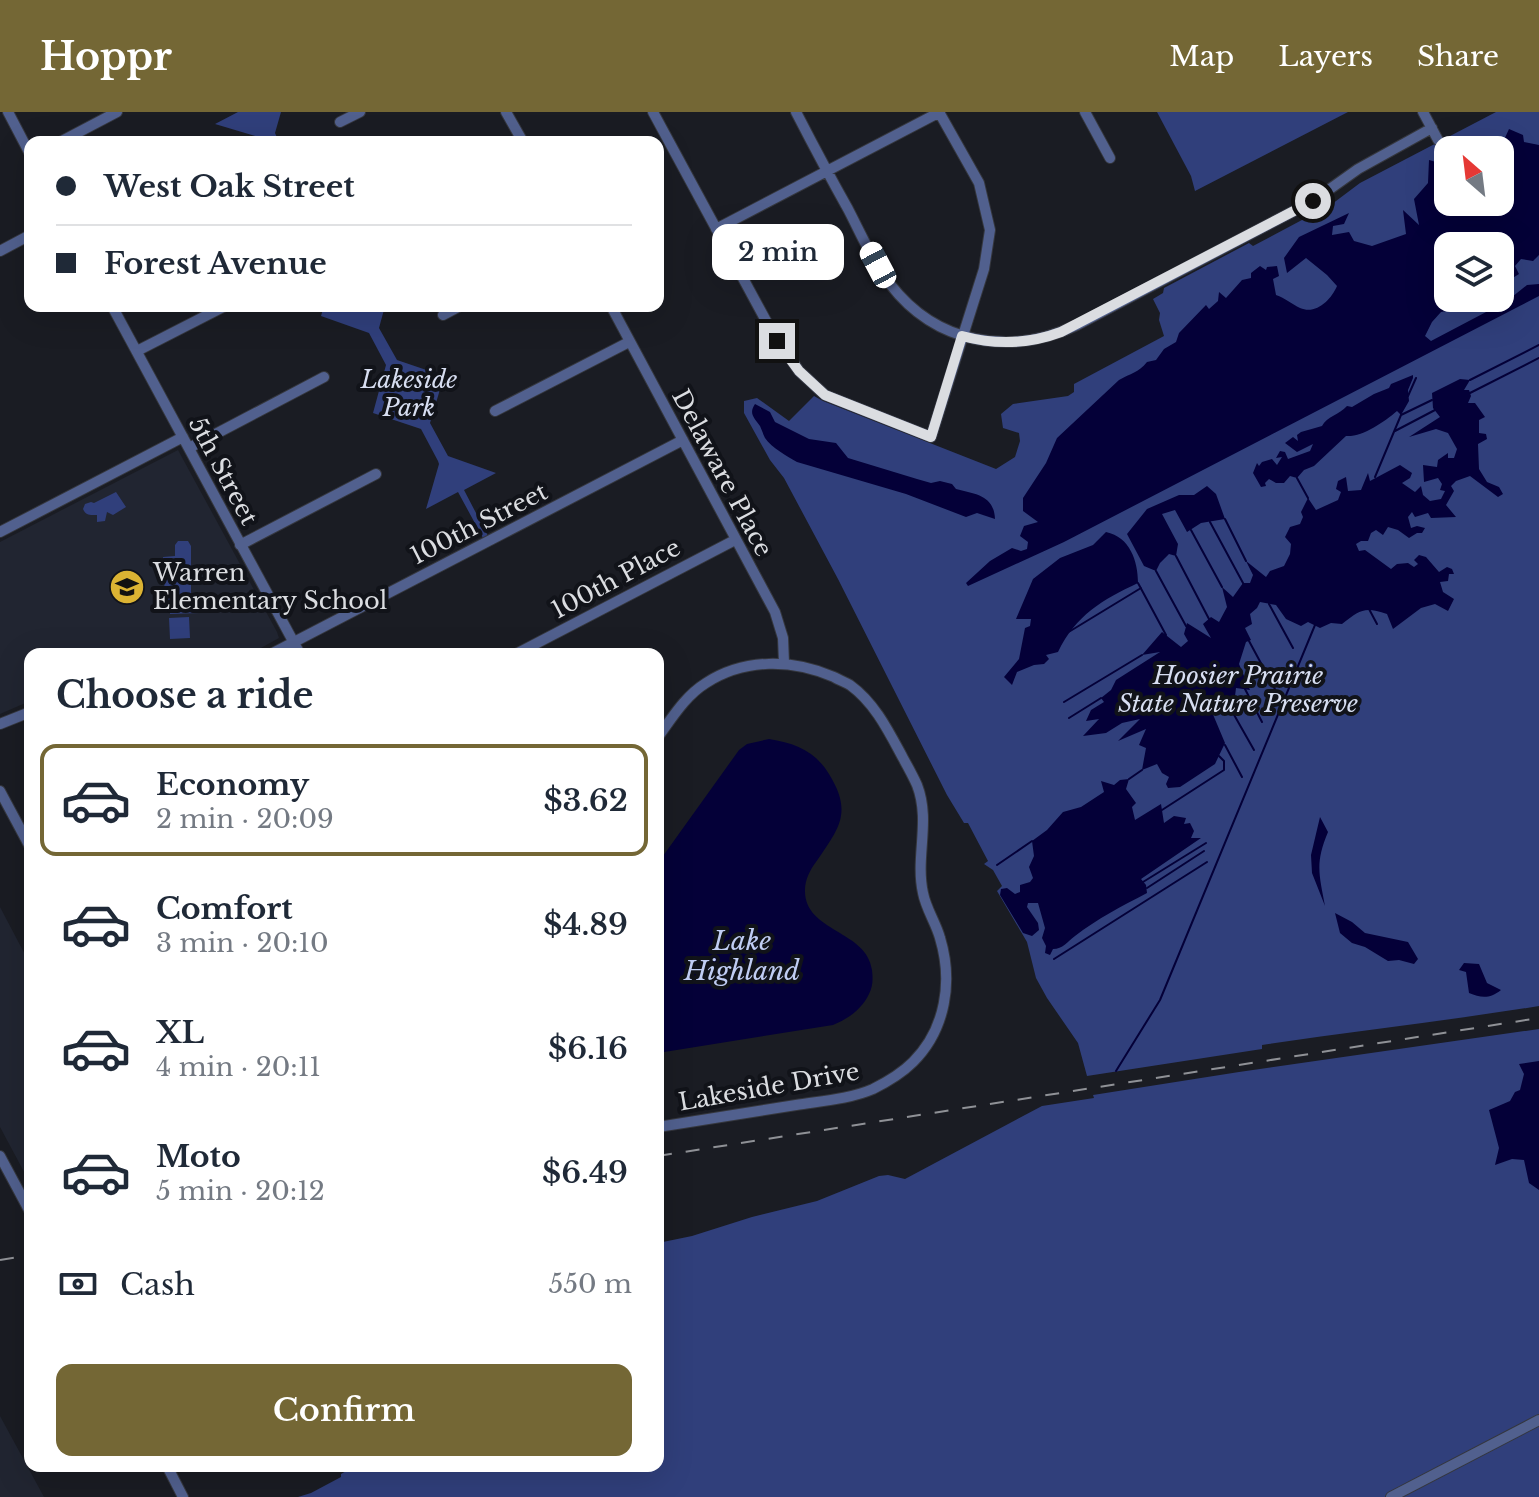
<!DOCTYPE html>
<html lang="en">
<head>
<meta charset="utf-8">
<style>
  :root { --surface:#fff; --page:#f6f6f7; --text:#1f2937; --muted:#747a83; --line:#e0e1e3; --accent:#746735 }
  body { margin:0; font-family:"Libre Baskerville",serif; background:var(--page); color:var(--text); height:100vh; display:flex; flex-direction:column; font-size:30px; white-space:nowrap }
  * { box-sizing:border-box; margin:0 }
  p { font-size:26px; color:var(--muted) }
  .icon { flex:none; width:44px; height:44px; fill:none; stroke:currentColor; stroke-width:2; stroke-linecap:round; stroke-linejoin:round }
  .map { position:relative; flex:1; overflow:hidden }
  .sheet { position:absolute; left:24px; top:536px; width:640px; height:824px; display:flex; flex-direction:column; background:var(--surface); border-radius:16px; box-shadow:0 8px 32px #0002 }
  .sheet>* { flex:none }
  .top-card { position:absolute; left:24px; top:24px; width:640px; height:176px; border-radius:16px; box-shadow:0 8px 32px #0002; display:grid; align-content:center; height:176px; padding:0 32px; background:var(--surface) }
  .needle { width:52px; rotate:332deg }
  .tools { position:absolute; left:1434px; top:24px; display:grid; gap:16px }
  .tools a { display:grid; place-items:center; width:80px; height:80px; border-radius:16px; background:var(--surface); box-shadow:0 8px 32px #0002; font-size:40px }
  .end { position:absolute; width:36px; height:36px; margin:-18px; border:10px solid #dbdde1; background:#111; box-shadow:0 0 0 4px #111 }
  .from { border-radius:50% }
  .bubble { position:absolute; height:56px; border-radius:16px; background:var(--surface); box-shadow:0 8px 32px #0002; font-size:26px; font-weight:600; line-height:56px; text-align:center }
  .car { position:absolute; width:24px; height:48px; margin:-24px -12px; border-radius:10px; box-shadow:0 0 6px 2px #0007; background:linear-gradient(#fff 24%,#345 0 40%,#fff 0 76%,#345 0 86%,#fff 0) }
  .top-card b { display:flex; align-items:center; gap:28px; height:76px; font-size:30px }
  .top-card b+b { border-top:2px solid var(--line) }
  .top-card i { width:20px; height:20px; background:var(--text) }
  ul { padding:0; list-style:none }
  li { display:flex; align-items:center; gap:24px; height:112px; margin:0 16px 12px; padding:0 16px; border:4px solid transparent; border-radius:16px }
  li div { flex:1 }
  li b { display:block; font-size:30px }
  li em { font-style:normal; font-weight:600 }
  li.selected { border-color:var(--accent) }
  li>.icon { width:72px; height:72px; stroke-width:1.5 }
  h2 { padding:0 32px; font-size:36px; line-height:96px }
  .pay { display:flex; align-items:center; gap:20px; height:88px; padding:0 32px; font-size:30px }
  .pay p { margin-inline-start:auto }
  .action { display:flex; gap:16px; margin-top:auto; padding:16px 32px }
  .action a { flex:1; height:92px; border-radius:16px; background:var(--accent); color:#fff; font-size:32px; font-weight:600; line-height:92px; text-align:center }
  header { display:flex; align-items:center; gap:48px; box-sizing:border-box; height:112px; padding:0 40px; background:var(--accent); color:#fff }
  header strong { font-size:38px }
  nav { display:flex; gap:44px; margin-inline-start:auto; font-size:28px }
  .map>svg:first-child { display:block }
  .built { fill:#212531 }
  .green { fill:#303f7b; fill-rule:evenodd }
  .water { fill:#040038 }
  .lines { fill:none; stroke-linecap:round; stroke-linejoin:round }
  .stream { stroke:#040038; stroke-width:2 }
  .minor-casing { stroke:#35373e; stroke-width:12 }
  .minor { stroke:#51608e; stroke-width:10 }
  .rail { stroke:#8f9196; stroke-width:2; stroke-dasharray:14 14; stroke-linecap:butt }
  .route { stroke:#dbdde1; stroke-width:10 }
  .labels { text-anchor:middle; stroke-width:8; stroke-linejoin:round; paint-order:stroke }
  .park-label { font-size:24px; font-style:italic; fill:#d7def1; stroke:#111319 }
  .street-label { font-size:24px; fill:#dbdde1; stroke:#111319 }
  .poi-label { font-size:24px; fill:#dbdde1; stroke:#111319; text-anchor:start }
  .water-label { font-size:26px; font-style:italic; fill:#c0cdf3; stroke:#111319 }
</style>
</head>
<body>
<header>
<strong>Hoppr</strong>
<nav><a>Map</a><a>Layers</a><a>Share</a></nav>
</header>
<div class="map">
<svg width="1539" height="1385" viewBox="0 0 1539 1385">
  <rect width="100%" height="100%" fill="#1a1c23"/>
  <path class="built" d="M178,338L277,520L279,526L250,542H30V589L0,602V430Z
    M0,795L30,852V1071L0,1015Z
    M0,1304L44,1385H0Z"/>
  <path class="green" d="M238,0H281L275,21L279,30H267L265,27L215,12Z
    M1157,0H1348L1195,79L1191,64Z
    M1496,0H1539V894C1447,909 1354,919 1262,933V937L1087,964L1078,931L1047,886L1036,866L1027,830L997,779L1002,774L993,758L984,752L988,749L968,711H964L947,683L838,467L784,366L770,348L744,301V289L757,286L789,309L814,284L823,289L996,357L1015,345L1020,329L1019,321L1003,316L1001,302L1013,292L1068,284L1074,280V272L1164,224L1159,208L1160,201L1153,187L1163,181L1164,176L1249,131L1253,134L1332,92L1360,71ZM1448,38H1500V90H1448ZM1448,134H1500V186H1448Z
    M324,194H385L379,216L397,248L444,264L430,311L448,344L496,361L464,378L488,424L483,426L458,380L426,397L439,352L438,349L421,317L373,301L386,253L369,221L321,204Z
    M116,380L126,395L113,403L107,400L105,409L97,410V403C90,403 86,404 83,397L85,392L91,390L94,391Z
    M178,429H188L191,434V484L198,486L199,501L170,502V488H165L163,445L175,444V433Z
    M189,505L190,526L170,527L169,506Z
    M1539,917V1385H298L311,1381L341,1365V1362L355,1354H658V1131L692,1124L752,1105L817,1089L879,1064L888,1063L905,1067L1042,994L1094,986L1093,983L1239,960Z"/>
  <path class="water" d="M1509,17L1523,23L1524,30L1539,33V143L1533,149L1521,147L1515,154L1519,162L1500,174V134H1448V186H1475L1451,198L1441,200L1432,210L1425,224L1431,229L1507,189L1527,173L1539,172V184L1064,430L968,474L966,471L990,449L1012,436L1021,439L1027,437L1028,430L1020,424L1024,414L1038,410L1023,399V386L1046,351L1057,326L1119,268C1131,261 1138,261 1147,250L1156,248L1164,237L1176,230L1179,221L1206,193L1209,197L1218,189L1219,180L1226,186L1242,168L1251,166V161L1260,154L1266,158L1267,155L1277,154L1279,164L1273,167L1276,183C1285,186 1292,192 1300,196C1316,203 1331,188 1337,174L1327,163L1306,146L1287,161L1284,146L1299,125L1349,101L1344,112L1333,114L1332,123L1349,120L1354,129L1372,134L1406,122L1403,98L1419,113L1414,87L1428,71L1429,48L1436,50L1448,44V90H1500V38H1484L1504,28Z
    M1413,263V266L1408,278L1409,289L1401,303L1397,299C1384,310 1363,325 1346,324L1314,354L1304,358L1297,366L1290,364L1284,371H1276L1269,367L1265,371L1266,374L1261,375L1253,361L1257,351L1259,354L1262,350L1272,347L1277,353L1282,345L1276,346L1280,339L1285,340L1288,347L1310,339L1313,332L1297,340L1285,331L1293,325L1298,329L1297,323L1301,320L1322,314C1327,304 1339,303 1347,294L1352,295L1374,282L1389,276L1391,272Z
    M1460,267L1470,268L1464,278H1469L1471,284L1468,291H1475L1485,305L1479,308V321L1486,322L1487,327L1478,332L1479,357L1487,370L1499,375L1503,382L1498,385L1470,364L1456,369L1451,374L1454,379L1446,393L1456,405L1431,406L1428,401L1415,405L1412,400L1408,405L1411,416L1417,414L1425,416L1422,421H1417L1409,426L1398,418L1388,415L1383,423L1376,418L1371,421L1368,429H1361L1356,432L1359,439L1365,438L1391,457L1397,452L1408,451L1414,455L1418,452L1414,448L1419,443L1426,445L1439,460L1447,455L1452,457L1454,462H1449L1448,469L1440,470L1443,480L1454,487L1448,499L1435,492L1421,496L1393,517L1387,502C1364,494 1360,498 1342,512L1331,511L1320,516L1308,510L1301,514L1286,507L1276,493L1260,490L1257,496L1250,502L1252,512L1245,516L1251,528L1246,530L1239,552L1250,578L1236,576L1233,601L1209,593L1225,631L1215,652L1180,675L1168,676L1166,672L1169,665L1162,661L1157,652L1142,658L1146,636L1139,633L1146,617L1118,629L1140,607L1122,611L1106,621L1083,624L1099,607L1086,609L1091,598L1104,590L1101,586L1111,578L1116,568L1160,540L1142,543L1162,520L1181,535L1188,529L1184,522L1187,511L1211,526L1203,512L1211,505L1219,510L1227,495L1222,475L1233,485L1243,471H1250L1253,463L1246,449L1266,465L1270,459L1284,454L1290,442L1291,432L1285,425L1290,415L1300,412L1303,405L1301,400L1308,386L1316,398L1338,388L1341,380L1336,377L1338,369L1346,365L1348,379L1361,378L1368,361L1370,369L1400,353L1412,361L1410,366L1402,371L1415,380L1421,374L1423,383L1430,389L1441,387L1445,379L1440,378L1442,372L1438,366L1424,370L1423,353L1437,355L1438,348L1448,341V346H1454L1457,337L1448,321L1436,317L1409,325L1440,305L1433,296L1432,281Z
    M755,292L770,300L775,310L809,327L836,331L848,346L917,367L931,371L940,369L952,372L956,377C975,382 994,383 995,407L977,401L966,405L906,382L797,350C787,344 772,336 765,326C763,322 762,318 760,314C753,305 749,301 755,292Z
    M1207,374L1216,382L1225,407L1201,411L1187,420L1175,398L1162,402L1178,432L1176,444L1169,442L1160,451L1156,459L1144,454L1127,422L1147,397L1179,383H1194Z
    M1106,420C1130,425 1138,449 1138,471C1102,488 1076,503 1058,540L1046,543L1049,547L1044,552L1034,553L1017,560L1012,573L1004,565L1019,547L1025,516L1030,514L1031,507H1016L1033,467L1060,446L1093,433Z
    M769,627C795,631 815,639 829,662C853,701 839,716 816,750C810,758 805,768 805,778C804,820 867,818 872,858C873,867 873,874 869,882C862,897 848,907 833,913L658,941V751L739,638L747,632Z
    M1129,667L1126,677L1136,691L1132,695L1135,708L1161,692L1164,711L1174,704L1186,706L1184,712L1190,711L1194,719L1191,726H1201L1141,767L1146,773L1147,781C1122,794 1097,807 1075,824C1067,830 1063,837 1053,837L1050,843L1045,841L1046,834L1042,826L1045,816L1038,791H1028L1027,795L1038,811L1039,818L1032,824L1023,821L1000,783L1001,777L1007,776L1015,782L1020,780V773L1030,770L1033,766L1029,755L1034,744L1032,729L1047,718L1063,700L1081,695L1104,680L1101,669L1114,673L1120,668Z
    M1320,705L1328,720C1315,751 1319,762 1325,794L1312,761L1311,743Z
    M1335,801L1352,810L1365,821L1408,830L1418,847L1414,852L1399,848L1388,849L1365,835L1352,831L1340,821Z
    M1464,851L1479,852L1487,871L1501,878C1490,887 1481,886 1469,881L1466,860L1459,858Z
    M1539,949V1078L1529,1071L1524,1048L1512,1047L1495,1053L1499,1036L1489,998L1510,989L1515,980L1520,978L1524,962L1519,952Z"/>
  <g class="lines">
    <path class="stream" d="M1470,268L1539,233
      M1470,281L1539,246
      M1408,284L1416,266
      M1395,319L1435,298
      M1375,365L1401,303L1432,288
      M1297,366L1308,386
      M1225,407L1246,449
      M1210,410L1243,471
      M1191,418L1222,475
      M1176,444L1209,507
      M1156,459L1186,514
      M1138,471L1166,523
      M1269,492L1293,536
      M1369,497L1377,512
      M1067,521L1141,476
      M1249,529L1277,581
      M1245,577L1262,610
      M1064,590L1142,543
      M1233,601L1254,638
      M1069,606L1101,586
      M1225,633L1242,665
      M1129,667L1142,658
      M1162,698L1224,658V649L1219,644
      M997,753L1032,729
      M1143,770L1206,731
      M1147,776L1204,739
      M1054,847L1207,750
      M1116,959L1160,888L1315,513"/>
    <g class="minor-casing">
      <path id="minor" d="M8,0L30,42
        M506,0L523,30
        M653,0L771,218L799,259L825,283L931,325L984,157L990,118L979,71L939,0
        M796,0C813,33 830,65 848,97C861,122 873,150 890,172C936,232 1010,245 1077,213L1313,89L1358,57L1432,16
        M1085,0L1110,46
        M1423,0L1438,28
        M340,10L360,0
        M60,30L117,0
        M716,117L940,0
        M0,139L30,123
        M112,194L300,542
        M611,194L775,500L783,526L784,551
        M443,203L460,194
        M137,239L225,194
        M495,299L629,230
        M189,336L324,265
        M0,420L183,325
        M240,433L376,362
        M271,542L683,328
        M516,542L735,428
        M0,612L30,600
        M658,625C672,606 685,584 706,571C745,546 792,547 834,565C839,568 845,570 850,573C875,591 889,620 903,646C908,655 913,664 917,673C931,709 915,745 923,781C926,797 936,811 940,826C953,869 946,917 913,950C902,961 887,970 873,977C850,987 821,989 796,993C750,1000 704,1008 658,1015
        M0,679L30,735
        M0,1044L30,1100
        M167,1354L183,1385
        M1391,1385L1539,1308"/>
    </g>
    <use href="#minor" class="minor"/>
    <path class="rail" d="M658,1044L1539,906
      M0,1148L30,1143"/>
  </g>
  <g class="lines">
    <path class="route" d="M777,229L799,259L825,283L931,325L962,224C995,233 1029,232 1061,220L1313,89"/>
  </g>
  <defs>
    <g id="school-disc" transform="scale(1.8)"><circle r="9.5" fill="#dbb333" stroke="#111319"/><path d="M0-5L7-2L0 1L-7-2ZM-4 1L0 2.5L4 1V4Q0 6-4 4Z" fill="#111"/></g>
  </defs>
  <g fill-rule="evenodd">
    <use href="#school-disc" x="127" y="475"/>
  </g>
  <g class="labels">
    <g class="park-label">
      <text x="409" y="276">Lakeside<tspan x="409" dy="28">Park</tspan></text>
      <text x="1238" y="572">Hoosier Prairie<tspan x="1238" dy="28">State Nature Preserve</tspan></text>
    </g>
    <g class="street-label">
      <text transform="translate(223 359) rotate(62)" y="8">5th Street</text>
      <text transform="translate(722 361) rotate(62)" y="8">Delaware Place</text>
      <text transform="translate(479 412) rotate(-27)" y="8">100th Street</text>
      <text transform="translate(616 467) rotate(-28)" y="8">100th Place</text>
      <text transform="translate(769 975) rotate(-10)" y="8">Lakeside Drive</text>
    </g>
    <g class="poi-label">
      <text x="153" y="469">Warren<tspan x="153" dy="28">Elementary School</tspan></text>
    </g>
    <g class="water-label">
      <text x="742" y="838">Lake<tspan x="742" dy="30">Highland</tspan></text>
    </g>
  </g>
</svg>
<div class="tools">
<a><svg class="needle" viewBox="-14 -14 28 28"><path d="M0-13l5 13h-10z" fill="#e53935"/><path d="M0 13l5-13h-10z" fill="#747a83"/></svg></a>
<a><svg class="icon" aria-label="layers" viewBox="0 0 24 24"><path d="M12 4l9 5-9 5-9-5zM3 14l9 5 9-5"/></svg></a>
</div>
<i class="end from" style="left:1313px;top:89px"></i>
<i class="end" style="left:777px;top:229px"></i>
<div class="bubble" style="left:712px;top:112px;width:132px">2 min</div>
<i class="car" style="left:878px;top:153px;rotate:332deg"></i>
<div class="top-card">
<b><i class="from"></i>West Oak Street</b>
<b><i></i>Forest Avenue</b>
</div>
<section class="sheet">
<h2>Choose a ride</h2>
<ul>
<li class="selected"><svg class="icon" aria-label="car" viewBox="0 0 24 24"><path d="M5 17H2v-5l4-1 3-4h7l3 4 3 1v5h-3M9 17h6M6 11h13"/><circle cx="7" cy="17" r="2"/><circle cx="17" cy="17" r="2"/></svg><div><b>Economy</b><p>2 min · 20:09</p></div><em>$3.62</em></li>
<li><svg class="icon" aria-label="car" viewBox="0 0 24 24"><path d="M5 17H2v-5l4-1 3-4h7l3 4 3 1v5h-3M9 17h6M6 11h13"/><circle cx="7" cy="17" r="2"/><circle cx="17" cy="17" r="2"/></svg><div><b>Comfort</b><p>3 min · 20:10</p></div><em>$4.89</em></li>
<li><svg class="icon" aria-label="car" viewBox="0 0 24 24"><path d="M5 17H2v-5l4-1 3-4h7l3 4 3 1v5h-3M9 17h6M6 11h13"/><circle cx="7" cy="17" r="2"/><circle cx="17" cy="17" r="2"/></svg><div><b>XL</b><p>4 min · 20:11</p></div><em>$6.16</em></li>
<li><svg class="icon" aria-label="car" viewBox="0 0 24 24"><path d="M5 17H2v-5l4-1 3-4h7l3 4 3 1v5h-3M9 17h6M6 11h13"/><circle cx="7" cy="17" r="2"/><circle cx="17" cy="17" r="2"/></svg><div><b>Moto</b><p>5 min · 20:12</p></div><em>$6.49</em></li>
</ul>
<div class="pay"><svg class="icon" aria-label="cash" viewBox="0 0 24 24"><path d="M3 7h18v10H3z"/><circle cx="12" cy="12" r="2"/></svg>Cash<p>550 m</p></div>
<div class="action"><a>Confirm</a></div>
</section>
</div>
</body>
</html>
